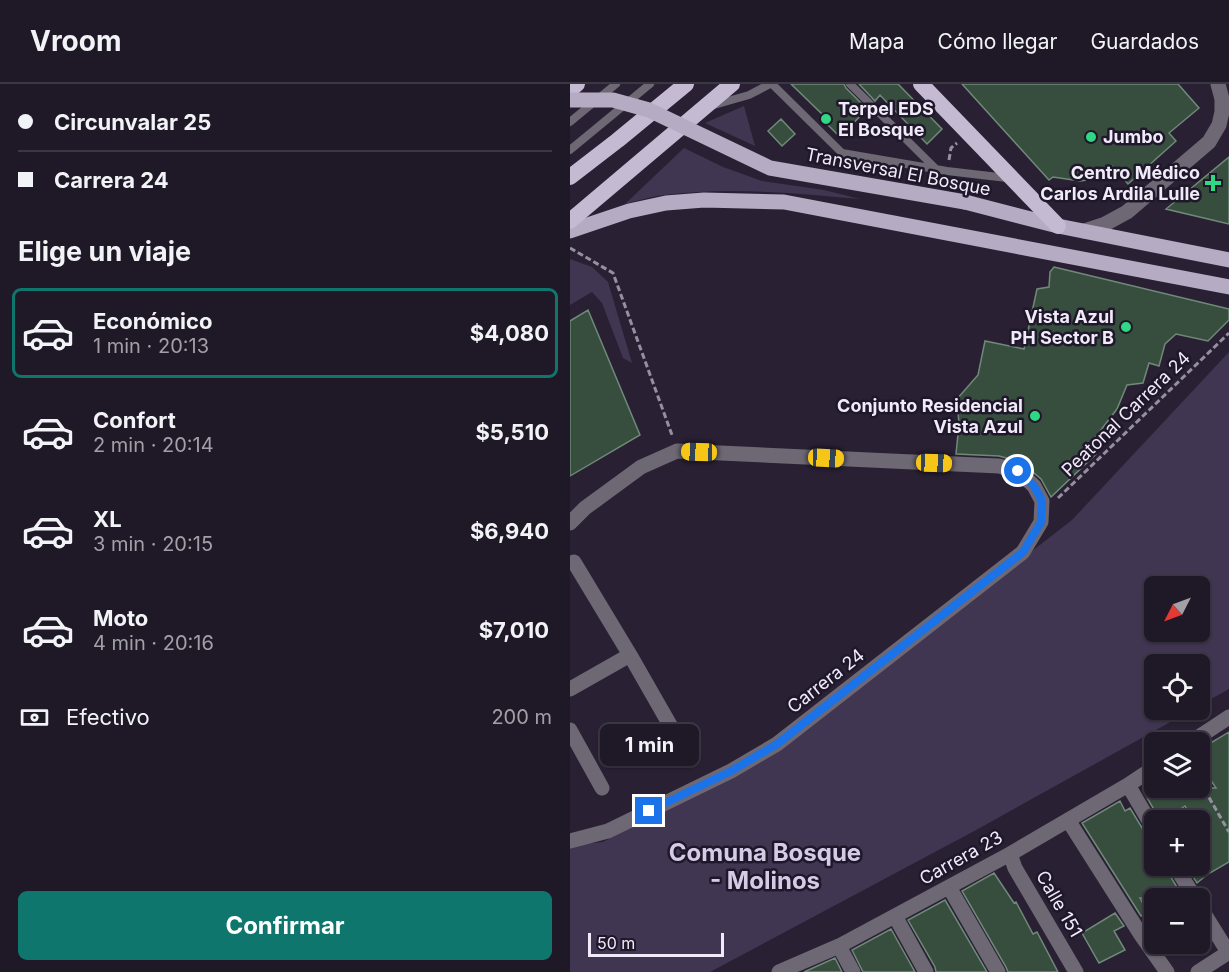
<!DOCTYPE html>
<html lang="es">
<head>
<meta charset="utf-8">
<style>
  :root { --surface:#1f1827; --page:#2c2533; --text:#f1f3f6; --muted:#a1a0a7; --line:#3c3744; --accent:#0f766e }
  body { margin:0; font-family:Inter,sans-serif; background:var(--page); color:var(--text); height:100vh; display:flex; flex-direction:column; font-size:22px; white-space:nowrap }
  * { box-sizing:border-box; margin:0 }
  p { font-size:20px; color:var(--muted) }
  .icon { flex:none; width:33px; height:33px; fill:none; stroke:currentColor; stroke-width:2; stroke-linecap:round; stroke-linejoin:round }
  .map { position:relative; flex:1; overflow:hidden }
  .details { display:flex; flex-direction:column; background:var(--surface); width:570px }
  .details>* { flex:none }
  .guide { display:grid; align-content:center; height:132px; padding:0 18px; background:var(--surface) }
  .needle { width:39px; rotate:228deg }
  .buttons { position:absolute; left:574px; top:492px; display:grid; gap:12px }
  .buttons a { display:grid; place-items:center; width:66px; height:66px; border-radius:9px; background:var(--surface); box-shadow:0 2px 4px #0004,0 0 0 2px var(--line); font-size:30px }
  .scale { position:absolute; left:18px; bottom:15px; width:136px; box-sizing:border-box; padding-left:6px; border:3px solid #f1ebf9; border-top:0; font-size:16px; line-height:21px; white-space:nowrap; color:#f1ebf9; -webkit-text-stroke:4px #1f172a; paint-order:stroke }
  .end { position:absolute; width:27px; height:27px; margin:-14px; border:8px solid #1a73e8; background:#fff; box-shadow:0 0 0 3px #fff }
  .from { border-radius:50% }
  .bubble { position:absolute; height:42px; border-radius:9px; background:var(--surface); box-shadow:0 2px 4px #0004,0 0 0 2px var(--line); font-size:20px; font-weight:700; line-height:42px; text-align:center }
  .car { position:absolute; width:18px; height:36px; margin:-18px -9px; border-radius:8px; box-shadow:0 0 4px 2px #0007; background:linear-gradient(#f5c518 24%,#345 0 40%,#f5c518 0 76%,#345 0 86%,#f5c518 0) }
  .guide b { display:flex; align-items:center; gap:21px; height:57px; font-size:22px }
  .guide b+b { border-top:2px solid var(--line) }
  .guide i { width:15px; height:15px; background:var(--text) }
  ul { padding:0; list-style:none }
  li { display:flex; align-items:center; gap:18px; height:90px; margin:0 12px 9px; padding:0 6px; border:3px solid transparent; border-radius:9px }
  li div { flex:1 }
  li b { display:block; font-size:22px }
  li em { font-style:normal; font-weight:700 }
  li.selected { border-color:var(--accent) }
  li>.icon { width:54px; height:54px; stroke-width:1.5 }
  h2 { padding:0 18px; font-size:27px; line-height:72px }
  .pay { display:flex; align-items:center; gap:15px; height:66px; padding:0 18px; font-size:22px }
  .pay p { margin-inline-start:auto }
  .cta { display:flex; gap:12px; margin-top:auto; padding:12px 18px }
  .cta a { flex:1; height:69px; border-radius:9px; background:var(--accent); color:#fff; font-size:24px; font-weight:700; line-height:69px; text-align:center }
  header { display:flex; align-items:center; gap:36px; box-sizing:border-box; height:84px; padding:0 30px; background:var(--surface); border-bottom:2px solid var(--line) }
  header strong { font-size:28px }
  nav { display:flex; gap:33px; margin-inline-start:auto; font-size:21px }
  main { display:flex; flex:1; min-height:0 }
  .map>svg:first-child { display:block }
  .green { fill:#413652; fill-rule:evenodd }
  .building { fill:#374e3e; stroke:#708978; stroke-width:1.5 }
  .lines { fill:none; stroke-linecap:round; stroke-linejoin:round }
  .path { stroke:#968fa0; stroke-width:3; stroke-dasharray:6 3; stroke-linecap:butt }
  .service { stroke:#6d6873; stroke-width:8 }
  .minor { stroke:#6d6873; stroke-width:15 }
  .primary { stroke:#b5acc3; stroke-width:15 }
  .trunk { stroke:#c4bad2; stroke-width:16 }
  .primary-bridge { stroke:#b5acc3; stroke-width:15 }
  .route { stroke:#1a73e8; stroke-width:8 }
  .poi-dot { fill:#30d883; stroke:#1f172a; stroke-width:2 }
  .labels { text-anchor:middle; stroke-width:5; stroke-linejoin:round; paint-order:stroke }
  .poi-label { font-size:18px; font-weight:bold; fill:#f1ebf9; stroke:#1f172a; text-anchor:end }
  .street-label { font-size:18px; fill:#f1ebf9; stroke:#1f172a }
  .district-label { font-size:24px; font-weight:bold; fill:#d5cbe6; stroke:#1f172a }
</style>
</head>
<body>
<header>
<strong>Vroom</strong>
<nav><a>Mapa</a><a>Cómo llegar</a><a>Guardados</a></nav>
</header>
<main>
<section class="details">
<div class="guide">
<b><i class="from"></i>Circunvalar 25</b>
<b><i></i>Carrera 24</b>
</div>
<h2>Elige un viaje</h2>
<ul>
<li class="selected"><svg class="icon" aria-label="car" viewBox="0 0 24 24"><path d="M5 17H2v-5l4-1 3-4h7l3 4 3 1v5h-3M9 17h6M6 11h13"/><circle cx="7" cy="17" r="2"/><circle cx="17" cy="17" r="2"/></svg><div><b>Económico</b><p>1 min · 20:13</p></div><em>$4,080</em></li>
<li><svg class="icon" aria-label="car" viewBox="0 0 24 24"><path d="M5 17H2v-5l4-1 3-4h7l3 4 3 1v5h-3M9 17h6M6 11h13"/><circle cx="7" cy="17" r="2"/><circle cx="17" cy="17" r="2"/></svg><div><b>Confort</b><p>2 min · 20:14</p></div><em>$5,510</em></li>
<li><svg class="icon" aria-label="car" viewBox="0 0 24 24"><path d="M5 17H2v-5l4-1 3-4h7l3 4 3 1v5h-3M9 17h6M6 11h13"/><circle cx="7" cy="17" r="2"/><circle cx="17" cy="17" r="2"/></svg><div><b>XL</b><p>3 min · 20:15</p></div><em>$6,940</em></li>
<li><svg class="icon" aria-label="car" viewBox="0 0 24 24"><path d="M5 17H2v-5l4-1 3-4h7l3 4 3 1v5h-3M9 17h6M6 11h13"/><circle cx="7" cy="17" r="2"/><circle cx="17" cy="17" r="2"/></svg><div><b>Moto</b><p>4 min · 20:16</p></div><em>$7,010</em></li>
</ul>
<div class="pay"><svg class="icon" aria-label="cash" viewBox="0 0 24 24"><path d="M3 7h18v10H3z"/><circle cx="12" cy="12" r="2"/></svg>Efectivo<p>200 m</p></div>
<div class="cta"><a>Confirmar</a></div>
</section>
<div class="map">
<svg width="659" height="888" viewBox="0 0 659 888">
  <rect width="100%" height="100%" fill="#292034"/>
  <path class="green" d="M174,22L185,62L135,39Z
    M114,64L153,83L192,97L254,106L290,115C223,109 154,102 87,112C76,114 66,117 55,120Z
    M0,175L22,183L38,198L62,279L53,274L32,219L22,208L0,221Z
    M659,268V605L630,621V580H585V626H622L408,745L140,888H0V761L33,758L197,673L502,436ZM585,502H630V548H585Z"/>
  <path class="building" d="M221,0H274L276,4L297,25L270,53L251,34L254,32Z
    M289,0H328L372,45L357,60L310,11L305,17Z
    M392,0H608L629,24L599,49L606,57L558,100L541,81L525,95L510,97L483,93L479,96Z
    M211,35L225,50L212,62L198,47Z
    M659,73V140L596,125Z
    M484,183L659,225V236L638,257L606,250L595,260L589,282L579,279L573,299L557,301L547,325L520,360L526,370L481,413L471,395L451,378L429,372L386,370L389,340L387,315L408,291L415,257L454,265L467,205L479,203L480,188Z
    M18,226L70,351L0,392V237Z
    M659,648V778L638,790L627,799L616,782H630V736H623L615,722L595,736H590L576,712L589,704H646L630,680V664L638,659L639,660Z
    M550,717L555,727L560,724L577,752L581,756L585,757V782H595L597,787L610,808L598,814H570L578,829L571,832L512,739Z
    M424,789L444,819L446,818L463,850L467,848L488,888H438L436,883L392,807Z
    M375,816L417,888H366L365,883L338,836Z
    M545,829L554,842L544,847L555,866L529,879L512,849Z
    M321,845L345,888H293L282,866Z
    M265,874L272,888H234Z"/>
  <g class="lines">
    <path class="path" d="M379,76L381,64L387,59
      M0,164L43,189L102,351
      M488,414L659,249
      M630,698L659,748"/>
    <path class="service" d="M202,0L272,69L377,87L437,94
      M280,0L366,85
      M144,21L179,11L200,0
      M0,38L46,0
      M0,66L80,0"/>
    <path class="minor" d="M514,147L535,140L557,128L639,58L649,41L652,28V15L648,0
      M0,439L15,424L71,383L107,367L429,382L448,387L464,402L472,417L471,438L453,468L207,660L161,687L38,747L0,757
      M4,478L60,571L112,662
      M0,605L60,571
      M0,646L32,704
      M621,658L659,633
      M558,701L585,747
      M498,736L571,851L597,888
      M440,770L445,784L506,888
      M605,782L625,814
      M379,803L428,888
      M630,823L658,868
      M325,832L356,888
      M269,862L283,888
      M209,888L269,862L440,770L558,701L585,683
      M628,888L659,868"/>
    <path class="primary" d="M395,118L488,142L659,176
      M0,147L59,127L96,119L134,116L214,118L659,203"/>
    <path class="trunk" d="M351,0L488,142
      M0,6L7,0
      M0,93L48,56L116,0
      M0,137L162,0"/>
    <path class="primary-bridge" d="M0,16H43L79,26L200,84L395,118"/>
  </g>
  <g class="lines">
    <path class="route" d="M79,727L161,687L207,660L453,468L471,438L472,417L464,402L448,387"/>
  </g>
  <g class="poi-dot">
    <circle cx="256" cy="35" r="6"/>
    <circle cx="521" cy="53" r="6"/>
    <path d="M640 90h6v6h6v6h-6v6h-6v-6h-6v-6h6z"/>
    <circle cx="556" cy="243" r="6"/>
    <circle cx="465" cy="332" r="6"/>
  </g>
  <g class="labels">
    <g class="poi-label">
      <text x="268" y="31" text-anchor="start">Terpel EDS<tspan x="268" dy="21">El Bosque</tspan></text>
      <text x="533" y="59" text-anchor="start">Jumbo</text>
      <text x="630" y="95">Centro Médico<tspan x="630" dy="21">Carlos Ardila Lulle</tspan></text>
      <text x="544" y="239">Vista Azul<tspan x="544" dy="21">PH Sector B</tspan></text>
      <text x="453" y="328">Conjunto Residencial<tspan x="453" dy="21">Vista Azul</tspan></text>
    </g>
    <g class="street-label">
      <text transform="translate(328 88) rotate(11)" y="6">Transversal El Bosque</text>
      <text transform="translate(556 330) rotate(-44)" y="6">Peatonal Carrera 24</text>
      <text transform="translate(256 597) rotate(-38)" y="6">Carrera 24</text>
      <text transform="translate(391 774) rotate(-29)" y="6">Carrera 23</text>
      <text transform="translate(489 820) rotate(60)" y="6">Calle 151</text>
    </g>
    <g class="district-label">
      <text x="195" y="777">Comuna Bosque<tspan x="195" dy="28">- Molinos</tspan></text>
    </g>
  </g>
</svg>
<div class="buttons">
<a><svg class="needle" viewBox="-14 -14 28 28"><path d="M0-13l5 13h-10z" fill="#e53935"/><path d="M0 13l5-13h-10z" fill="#a1a0a7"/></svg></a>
<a><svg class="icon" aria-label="locate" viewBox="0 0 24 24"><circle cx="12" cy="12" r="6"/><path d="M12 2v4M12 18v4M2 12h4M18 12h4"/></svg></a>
<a><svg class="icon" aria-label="layers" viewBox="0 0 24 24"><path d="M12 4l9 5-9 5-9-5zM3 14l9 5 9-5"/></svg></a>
<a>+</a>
<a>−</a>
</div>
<div class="scale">50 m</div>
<i class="end from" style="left:448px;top:387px"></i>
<i class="end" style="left:79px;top:727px"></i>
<div class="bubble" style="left:30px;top:640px;width:99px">1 min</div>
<i class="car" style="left:129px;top:368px;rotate:272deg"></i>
<i class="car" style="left:256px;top:374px;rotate:93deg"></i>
<i class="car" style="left:364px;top:379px;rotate:92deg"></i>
</div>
</main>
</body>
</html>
